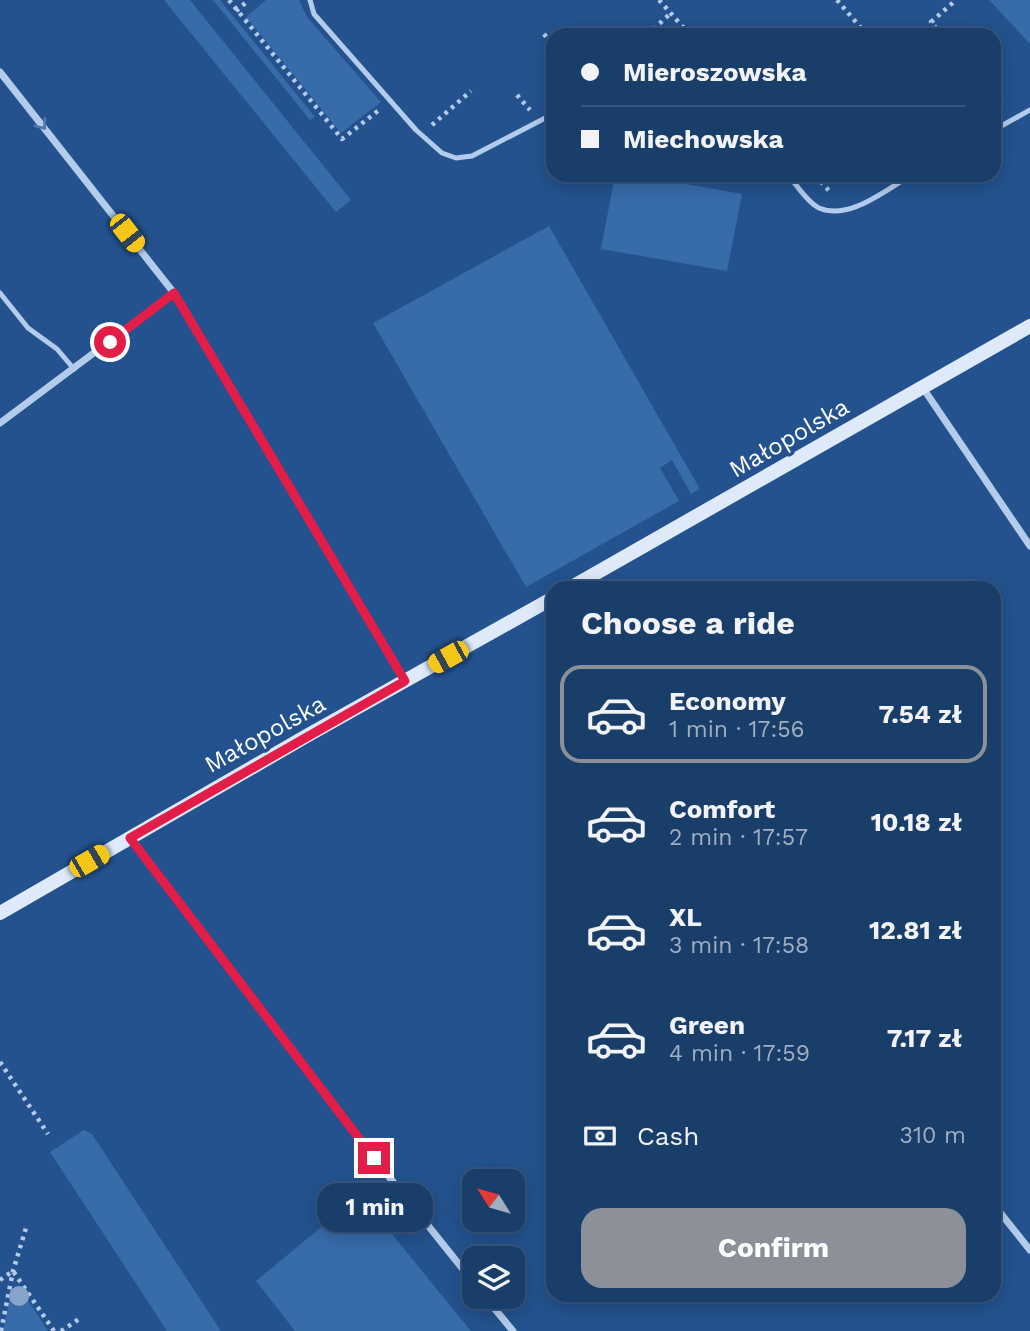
<!DOCTYPE html>
<html lang="en">
<head>
<meta charset="utf-8">
<style>
  :root { --surface:#1a3e6a; --page:#234570; --text:#f1f3f6; --muted:#9faec1; --line:#38577e; --accent:#8c9099 }
  body { margin:0; font-family:"Work Sans",sans-serif; background:var(--page); color:var(--text); height:100vh; display:flex; flex-direction:column; font-size:26px; white-space:nowrap }
  * { box-sizing:border-box; margin:0 }
  p { font-size:23px; color:var(--muted) }
  .icon { flex:none; width:38px; height:38px; fill:none; stroke:currentColor; stroke-width:2; stroke-linecap:round; stroke-linejoin:round }
  .map { position:relative; flex:1; overflow:hidden }
  .panel { position:absolute; left:546px; top:581px; width:455px; height:721px; display:flex; flex-direction:column; background:var(--surface); border-radius:21px; box-shadow:0 4px 18px #0003,0 0 0 2px var(--line) }
  .panel>* { flex:none }
  .banner { position:absolute; left:546px; top:28px; width:455px; height:154px; border-radius:21px; box-shadow:0 4px 18px #0003,0 0 0 2px var(--line); display:grid; align-content:center; height:154px; padding:0 35px; background:var(--surface) }
  .needle { width:46px; rotate:307deg }
  .buttons { position:absolute; left:462px; top:1169px; display:grid; gap:14px }
  .buttons a { display:grid; place-items:center; width:63px; height:63px; border-radius:14px; background:var(--surface); box-shadow:0 4px 18px #0003,0 0 0 2px var(--line); font-size:35px }
  .end { position:absolute; width:32px; height:32px; margin:-16px; border:9px solid #e11d48; background:#fff; box-shadow:0 0 0 4px #fff }
  .from { border-radius:50% }
  .bubble { position:absolute; height:49px; border-radius:21px; background:var(--surface); box-shadow:0 4px 18px #0003,0 0 0 2px var(--line); font-size:23px; font-weight:700; line-height:49px; text-align:center }
  .car { position:absolute; width:21px; height:42px; margin:-21px -10px; border-radius:9px; box-shadow:0 0 5px 2px #0007; background:linear-gradient(#f5c518 24%,#345 0 40%,#f5c518 0 76%,#345 0 86%,#f5c518 0) }
  .banner b { display:flex; align-items:center; gap:24px; height:66px; font-size:26px }
  .banner b+b { border-top:2px solid var(--line) }
  .banner i { width:18px; height:18px; background:var(--text) }
  ul { padding:0; list-style:none }
  li { display:flex; align-items:center; gap:21px; height:98px; margin:0 14px 10px; padding:0 21px; border:4px solid transparent; border-radius:21px }
  li div { flex:1 }
  li b { display:block; font-size:26px }
  li em { font-style:normal; font-weight:700 }
  li.selected { border-color:var(--accent) }
  li>.icon { width:63px; height:63px; stroke-width:1.5 }
  h2 { padding:0 35px; font-size:32px; line-height:84px }
  .pay { display:flex; align-items:center; gap:18px; height:77px; padding:0 35px; font-size:26px }
  .pay p { margin-inline-start:auto }
  .primary-button { display:flex; gap:14px; margin-top:auto; padding:14px 35px }
  .primary-button a { flex:1; height:80px; border-radius:21px; background:var(--accent); color:#fff; font-size:28px; font-weight:700; line-height:80px; text-align:center }
  .map>svg:first-child { display:block }
  .green { fill:#376baa }
  .lines { fill:none; stroke-linecap:round; stroke-linejoin:round }
  .path { stroke:#b3cceb; stroke-width:4.5; stroke-dasharray:3.5 5; stroke-linecap:butt }
  .lane { stroke:#b3cceb; stroke-width:5 }
  .street { stroke:#b3cceb; stroke-width:7 }
  .secondary { stroke:#deeaf9; stroke-width:14 }
  .tree { fill:#86a3c8 }
  .oneway { stroke:#4e77aa }
  .route { stroke:#e11d48; stroke-width:9 }
  .labels { text-anchor:middle; stroke-width:7; stroke-linejoin:round; paint-order:stroke }
  .street-label { font-size:24px; fill:#fff; stroke:#23528e }
</style>
</head>
<body>
<div class="map">
<svg width="1030" height="1331" viewBox="0 0 1030 1331">
  <rect width="100%" height="100%" fill="#23528e"/>
  <path class="green" d="M164,0H190L351,200L336,212Z
    M213,0H220L315,117L310,120Z
    M266,0H299L307,17L381,102L341,133L246,17Z
    M989,0H1030V44Z
    M615,175H637L742,194L727,271L601,249Z
    M549,226L700,489L691,494L672,460L660,468L679,501L526,587L373,323Z
    M84,1130L92,1134L221,1331H167L50,1152Z
    M360,1195L471,1331H295L256,1281Z
    M20,1288L48,1331H3L11,1293Z"/>
  <g class="lines">
    <path class="path" d="M229,0L342,139L379,110
      M659,0L690,35
      M837,0L867,35
      M236,11L249,0
      M544,34L553,45
      M647,35L671,13
      M942,35L931,22L956,0
      M994,94L1005,107
      M517,95L530,110
      M432,125L471,91
      M815,175L831,193
      M0,1062L48,1134
      M0,1280L13,1271L54,1331
      M1,1331L13,1271L26,1228
      M61,1331L82,1317"/>
    <path class="lane" d="M310,0L314,14L416,130L442,153L456,158L472,156L553,114
      M994,130L1030,110
      M788,175C797,185 807,202 819,208C850,221 886,189 912,175
      M0,293L28,328L57,349L74,369"/>
    <path class="street" d="M0,72L174,293L405,681
      M923,388L1030,546
      M0,423L174,293
      M547,601L553,612
      M130,838L374,1158L474,1283
      M994,1205L1030,1250
      M485,1297L513,1331"/>
    <path class="secondary" d="M570,588L1030,326
      M0,913L310,734L553,598"/>
  </g>
  <circle class="tree" cx="19" cy="1296" r="10"/>
  <defs><path id="oneway-chevron" d="M-2-3.5L2.5 0L-2 3.5" fill="none" stroke-width="1.6" stroke-linecap="round" stroke-linejoin="round" transform="scale(1.75)"/></defs>
  <use class="oneway" href="#oneway-chevron" transform="translate(42 125) rotate(52)"/>
  <g class="lines">
    <path class="route" d="M110,342L174,293L405,681L130,838L374,1158"/>
  </g>
  <g class="labels">
    <g class="street-label">
      <text transform="translate(789 438) rotate(-30)" y="8">Małopolska</text>
      <text transform="translate(265 734) rotate(-29)" y="8">Małopolska</text>
    </g>
  </g>
</svg>
<div class="buttons">
<a><svg class="needle" viewBox="-14 -14 28 28"><path d="M0-13l5 13h-10z" fill="#e53935"/><path d="M0 13l5-13h-10z" fill="#9faec1"/></svg></a>
<a><svg class="icon" aria-label="layers" viewBox="0 0 24 24"><path d="M12 4l9 5-9 5-9-5zM3 14l9 5 9-5"/></svg></a>
</div>
<i class="end from" style="left:110px;top:342px"></i>
<i class="end" style="left:374px;top:1158px"></i>
<div class="bubble" style="left:317px;top:1183px;width:116px">1 min</div>
<i class="car" style="left:127px;top:233px;rotate:142deg"></i>
<i class="car" style="left:448px;top:657px;rotate:241deg"></i>
<i class="car" style="left:89px;top:861px;rotate:60deg"></i>
<div class="banner">
<b><i class="from"></i>Mieroszowska</b>
<b><i></i>Miechowska</b>
</div>
<section class="panel">
<h2>Choose a ride</h2>
<ul>
<li class="selected"><svg class="icon" aria-label="car" viewBox="0 0 24 24"><path d="M5 17H2v-5l4-1 3-4h7l3 4 3 1v5h-3M9 17h6M6 11h13"/><circle cx="7" cy="17" r="2"/><circle cx="17" cy="17" r="2"/></svg><div><b>Economy</b><p>1 min · 17:56</p></div><em>7.54 zł</em></li>
<li><svg class="icon" aria-label="car" viewBox="0 0 24 24"><path d="M5 17H2v-5l4-1 3-4h7l3 4 3 1v5h-3M9 17h6M6 11h13"/><circle cx="7" cy="17" r="2"/><circle cx="17" cy="17" r="2"/></svg><div><b>Comfort</b><p>2 min · 17:57</p></div><em>10.18 zł</em></li>
<li><svg class="icon" aria-label="car" viewBox="0 0 24 24"><path d="M5 17H2v-5l4-1 3-4h7l3 4 3 1v5h-3M9 17h6M6 11h13"/><circle cx="7" cy="17" r="2"/><circle cx="17" cy="17" r="2"/></svg><div><b>XL</b><p>3 min · 17:58</p></div><em>12.81 zł</em></li>
<li><svg class="icon" aria-label="car" viewBox="0 0 24 24"><path d="M5 17H2v-5l4-1 3-4h7l3 4 3 1v5h-3M9 17h6M6 11h13"/><circle cx="7" cy="17" r="2"/><circle cx="17" cy="17" r="2"/></svg><div><b>Green</b><p>4 min · 17:59</p></div><em>7.17 zł</em></li>
</ul>
<div class="pay"><svg class="icon" aria-label="cash" viewBox="0 0 24 24"><path d="M3 7h18v10H3z"/><circle cx="12" cy="12" r="2"/></svg>Cash<p>310 m</p></div>
<div class="primary-button"><a>Confirm</a></div>
</section>
</div>
</body>
</html>
